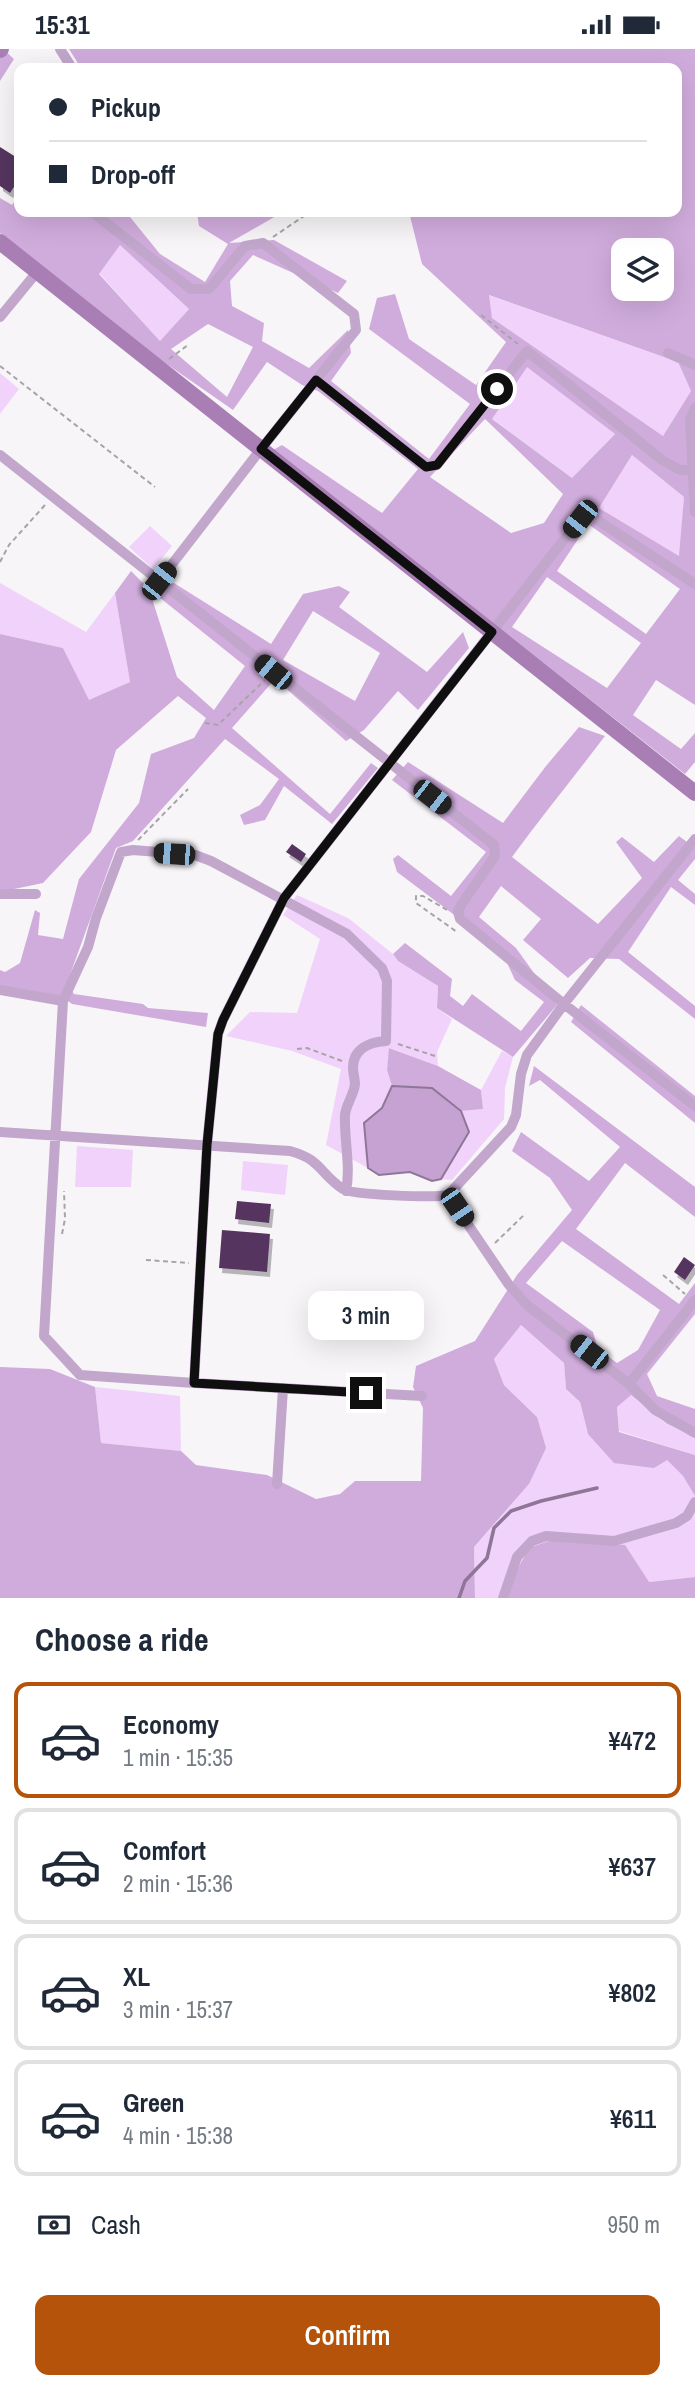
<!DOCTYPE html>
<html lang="en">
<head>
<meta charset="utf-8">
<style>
  :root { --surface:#fff; --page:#f2f2f3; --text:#1f2937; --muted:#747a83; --line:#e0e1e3; --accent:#b45309 }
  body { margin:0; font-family:"Archivo Narrow",sans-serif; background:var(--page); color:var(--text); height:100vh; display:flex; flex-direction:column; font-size:26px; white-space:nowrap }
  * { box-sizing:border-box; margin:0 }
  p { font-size:23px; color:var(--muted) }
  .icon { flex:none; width:38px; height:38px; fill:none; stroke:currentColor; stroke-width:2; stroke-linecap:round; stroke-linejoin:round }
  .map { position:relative; height:1549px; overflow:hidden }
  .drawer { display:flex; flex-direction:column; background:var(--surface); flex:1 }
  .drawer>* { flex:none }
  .banner { position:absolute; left:14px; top:14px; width:668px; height:154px; border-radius:14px; box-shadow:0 7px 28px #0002; display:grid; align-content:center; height:154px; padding:0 35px; background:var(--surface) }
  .buttons { position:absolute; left:611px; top:189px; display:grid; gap:14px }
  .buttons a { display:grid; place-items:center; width:63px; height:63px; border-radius:14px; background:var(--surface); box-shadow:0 7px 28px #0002; font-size:35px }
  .end { position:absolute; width:32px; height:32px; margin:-16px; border:9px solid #100f10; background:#fff; box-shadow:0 0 0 4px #fff }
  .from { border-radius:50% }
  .bubble { position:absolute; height:49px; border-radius:14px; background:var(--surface); box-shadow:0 7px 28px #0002; font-size:23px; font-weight:600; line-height:49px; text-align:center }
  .car { position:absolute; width:21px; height:42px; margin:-21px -10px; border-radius:9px; box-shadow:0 0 5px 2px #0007; background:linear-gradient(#222 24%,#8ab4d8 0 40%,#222 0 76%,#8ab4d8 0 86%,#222 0) }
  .banner b { display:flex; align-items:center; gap:24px; height:66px; font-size:26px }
  .banner b+b { border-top:2px solid var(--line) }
  .banner i { width:18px; height:18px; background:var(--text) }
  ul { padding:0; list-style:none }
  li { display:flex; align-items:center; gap:21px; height:116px; margin:0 14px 10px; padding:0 21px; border:4px solid var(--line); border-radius:14px }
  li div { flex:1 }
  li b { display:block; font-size:26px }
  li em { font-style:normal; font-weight:600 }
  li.selected { border-color:var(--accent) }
  li>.icon { width:63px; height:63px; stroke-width:1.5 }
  h2 { padding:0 35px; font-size:32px; line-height:84px }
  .pay { display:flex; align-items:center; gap:18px; height:77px; padding:0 35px; font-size:26px }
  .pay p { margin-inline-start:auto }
  .primary-button { display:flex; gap:14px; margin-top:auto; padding:14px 35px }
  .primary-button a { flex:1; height:80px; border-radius:14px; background:var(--accent); color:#fff; font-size:28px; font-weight:600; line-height:80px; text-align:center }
  .status { display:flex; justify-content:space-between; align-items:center; height:49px; padding:0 35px; background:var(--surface); direction:ltr }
  .status svg { height:19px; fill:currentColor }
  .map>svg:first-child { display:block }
  .green { fill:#f0d2fa }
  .forest { fill:#d0acdc; fill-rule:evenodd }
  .water { fill:#c5a2d1; stroke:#8f7697; stroke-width:2 }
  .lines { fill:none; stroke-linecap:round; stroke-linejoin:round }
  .stream { stroke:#8f7697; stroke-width:3.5 }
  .building { fill:#55365f; filter:url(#shadow) }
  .path { stroke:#a7a4a7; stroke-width:2; stroke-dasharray:5 3.5; stroke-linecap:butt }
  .street { stroke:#c2a6cc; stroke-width:10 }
  .secondary { stroke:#a87eb5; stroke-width:16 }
  .route { stroke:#100f10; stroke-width:9 }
</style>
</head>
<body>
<div class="status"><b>15:31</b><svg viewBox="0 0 49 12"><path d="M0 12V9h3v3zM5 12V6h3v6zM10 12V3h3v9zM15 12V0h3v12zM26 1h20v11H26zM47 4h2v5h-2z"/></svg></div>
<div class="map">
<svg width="695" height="1549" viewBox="0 0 695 1549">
  <defs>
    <filter id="shadow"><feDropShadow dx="3" dy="5" stdDeviation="0" flood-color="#0004"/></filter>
  </defs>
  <rect width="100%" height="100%" fill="#f8f5f9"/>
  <path class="green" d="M119,195L189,260L160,292L99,224Z
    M488,246L678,313L691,342L663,387L492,269Z
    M527,317L615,385L572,429L491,369Z
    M0,324L19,340L0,365Z
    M632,406L684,448L680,508L599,459Z
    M150,477L172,497L153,520L129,498Z
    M0,534L86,583L115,544L130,633L89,652L63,599L0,585Z
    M297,846L348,869L393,905L398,912L438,937L437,959L452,970L437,1003L438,1017L390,999L387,1021L392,1037L382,1059L364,1074L368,1119L326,1096L341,1020L292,1002L226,987L250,963L297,964L320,890L283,866Z
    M502,1002L513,1008L505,1039L504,1070L452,1131L441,1130L469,1083L461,1062L483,1060L481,1041Z
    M77,1097L133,1101L131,1138H75Z
    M243,1112L288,1116L285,1146L241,1141Z
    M521,1276L564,1314L566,1340L580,1353L588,1385L667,1411L683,1427L695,1447V1528L502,1549H475L474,1498L529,1435L537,1368L504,1336L494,1310Z
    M95,1338L180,1347L181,1402L101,1394Z
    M631,1346L666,1375L695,1388V1406L619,1382L617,1357Z"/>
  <path class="forest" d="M0,0H3L14,10L0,32Z
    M69,0H695V656L656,631L633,666L681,700L695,684V713L685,725L273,401L282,396L382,464L418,420L318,342L302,336L267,313L233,361L148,302L0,184V149L12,156L19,146V163H126L160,205L205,233L228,195L199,177L197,163H283L229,194L274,191L347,232L338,244L253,206L230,232L232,257L264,274L262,292L309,319L348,281L351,304L331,332L429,410L470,355L369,280L377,249L395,245L409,290L476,336L506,293L422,215L409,163H677V19H81ZM120,196L189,260L160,292L99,225ZM623,201H662V240H623ZM489,246L678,313L691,342L663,387L492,269ZM208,275L253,298L227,348L171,300ZM527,318L615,385L572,429L492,370ZM485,370L563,445L544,474L511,484L430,428ZM632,406L684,448L679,507L599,459ZM588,475L680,540L646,585L557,522ZM547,528L641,594L607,639L512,578Z
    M131,522L148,539L174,534L271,595L303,545L339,537L350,543L339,558L427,623L463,583L469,599L418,661L398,642L364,681L346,692L275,630L232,679L330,765L371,714L378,719L332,775L284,737L265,771L244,776L240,766L260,756L279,730L225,690L133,792L116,799L67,934L74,945L143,955L148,959L208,964L206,978L72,955L61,947L0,937V921L5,923L20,914L35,861L40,864L38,886L63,890L79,830L139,754L151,705L194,689L206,669L178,647L116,701L91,783L43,834L0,843V585L63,599L89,651L130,633L115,544ZM149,540L245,617L214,661L177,628ZM313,562L380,604L355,652L283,611Z
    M579,678L605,687C574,728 542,767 512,808L598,875L642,829L616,793L622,788L654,813L679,787L695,799V810L678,831L695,845V856L671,838L628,903L695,957V970L619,910L590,909L568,929L523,891L541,870L501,837L479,868L516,899L557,956L513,1008L437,959L438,937L398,912L393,905L405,894L452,930L450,947L463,957L472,945L521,982L544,953L515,931L501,901L397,823L393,810L398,806L451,847L486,803L392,731L408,713L503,774L546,717Z
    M581,956L695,1047V1074L571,973Z
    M389,999L438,1017L481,1041L483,1060L461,1062L432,1039L392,1037L387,1021Z
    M534,1017L695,1138V1168L625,1114L576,1180L679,1255L695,1234V1265L647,1325L657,1347L695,1360V1388L667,1375L631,1346L617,1358L619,1383L695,1406V1447L683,1427L667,1411L654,1419L614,1414L588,1385L580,1353L566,1340L564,1314L521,1276L494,1310L504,1336L537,1368L546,1399L529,1435L474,1498L475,1549H0V1318L50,1320L95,1338L101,1394L181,1402L196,1416L267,1426L316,1450L340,1445L355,1432H421L423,1359L413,1338L416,1317L475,1292L517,1226L572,1161L550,1129L512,1102L521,1083L589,1132L620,1098L540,1031L529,1037ZM562,1192L660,1261L638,1301L617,1314L598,1300L593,1283L526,1234Z
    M552,1491L625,1496L649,1533L695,1528V1549H502L529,1499Z"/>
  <path class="water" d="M392,1037L432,1039L461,1062L469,1083L441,1130L432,1132L410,1123L379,1126L368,1119L364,1074L382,1059Z"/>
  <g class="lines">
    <path class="stream" d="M459,1549L465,1532L487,1509L494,1479L511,1462L541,1452L597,1439"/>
  </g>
  <path class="building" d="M0,98L19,110V130L10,144L0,137Z
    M292,795L306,805L301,813L286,803Z
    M237,1152L271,1155L269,1174L235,1170Z
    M222,1181L270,1185L267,1223L219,1219Z
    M684,1208L695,1216L685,1231L674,1223Z"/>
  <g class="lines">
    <path class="path" d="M15,146L19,141
      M273,188L310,163
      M481,266L518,295
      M169,310L188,296
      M0,317L155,438
      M0,513L9,496L45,456
      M205,674L218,676L265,631
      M138,791L188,740
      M447,861L423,847H416V854L457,883
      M398,995L435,1007
      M297,1000L307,999L342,1012
      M62,1185L65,1170L64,1142
      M495,1194L525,1165
      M146,1211L189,1214
      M663,1226L685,1245"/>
    <path class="street" d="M60,0L72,19
      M92,163L191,240H209L245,197L263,194L354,265L356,281L261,400L159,532
      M0,268L37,223
      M668,304L695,316
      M316,331L426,418L437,416L527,302L662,411L680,421H691
      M695,359L690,370L695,463
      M0,406L494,796L495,807L461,856L458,863L460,870L564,955L695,1057
      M0,845H36
      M0,941L63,952
      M0,1083L290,1102C321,1110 320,1125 343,1140C353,1146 434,1149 448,1146L511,1078L516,1066L521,1025L527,1006L564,955L695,790
      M346,1142C351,1117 344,1092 345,1066C346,1055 354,1046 355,1035C355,1030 353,1024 353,1019C353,999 370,993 386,992L387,932L382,919L347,885L211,812L195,806L133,801L121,803L96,869L88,898L63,952L44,1287L80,1326L194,1334L207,1096L218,985L223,971L284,849L580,470L586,467L594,469L695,535
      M448,1146L509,1236L527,1256L629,1335L655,1361L695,1384
      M194,1334L422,1347
      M629,1335L695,1251
      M277,1435L283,1339
      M503,1549L517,1508L532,1492L546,1487L614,1492L676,1474L687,1467L695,1453"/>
    <path class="secondary" d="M0,1L1,0
      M0,193L695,744"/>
  </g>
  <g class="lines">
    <path class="route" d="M366,1344L194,1334L207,1096L218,985L223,971L284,849L492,583L261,400L316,331L426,418L437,416L497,340"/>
  </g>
</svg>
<div class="buttons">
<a><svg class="icon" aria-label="layers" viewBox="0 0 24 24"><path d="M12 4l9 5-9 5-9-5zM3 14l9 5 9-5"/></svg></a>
</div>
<i class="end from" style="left:497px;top:340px"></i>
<i class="end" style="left:366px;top:1344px"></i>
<div class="bubble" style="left:308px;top:1242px;width:116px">3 min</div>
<i class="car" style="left:580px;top:470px;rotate:218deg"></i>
<i class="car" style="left:159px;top:532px;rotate:38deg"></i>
<i class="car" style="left:273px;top:623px;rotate:309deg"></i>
<i class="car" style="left:432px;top:748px;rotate:128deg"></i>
<i class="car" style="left:174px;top:805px;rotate:274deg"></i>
<i class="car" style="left:457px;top:1158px;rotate:146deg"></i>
<i class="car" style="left:589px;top:1303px;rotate:308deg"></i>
<div class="banner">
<b><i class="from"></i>Pickup</b>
<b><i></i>Drop-off</b>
</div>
</div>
<section class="drawer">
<h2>Choose a ride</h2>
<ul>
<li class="selected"><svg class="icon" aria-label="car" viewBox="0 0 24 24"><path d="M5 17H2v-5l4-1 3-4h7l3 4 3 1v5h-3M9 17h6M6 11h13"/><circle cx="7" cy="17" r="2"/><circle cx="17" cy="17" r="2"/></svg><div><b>Economy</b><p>1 min · 15:35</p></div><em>¥472</em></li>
<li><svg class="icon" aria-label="car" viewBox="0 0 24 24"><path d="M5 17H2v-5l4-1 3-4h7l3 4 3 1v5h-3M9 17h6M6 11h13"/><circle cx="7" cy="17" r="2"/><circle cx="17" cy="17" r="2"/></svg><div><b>Comfort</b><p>2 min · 15:36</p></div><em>¥637</em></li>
<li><svg class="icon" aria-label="car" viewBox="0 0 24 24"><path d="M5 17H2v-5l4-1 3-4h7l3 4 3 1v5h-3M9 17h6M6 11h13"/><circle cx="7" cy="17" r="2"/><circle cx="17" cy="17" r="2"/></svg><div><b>XL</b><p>3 min · 15:37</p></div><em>¥802</em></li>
<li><svg class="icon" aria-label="car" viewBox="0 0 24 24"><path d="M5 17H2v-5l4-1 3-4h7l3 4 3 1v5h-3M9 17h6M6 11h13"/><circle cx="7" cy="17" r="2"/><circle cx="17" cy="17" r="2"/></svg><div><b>Green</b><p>4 min · 15:38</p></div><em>¥611</em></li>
</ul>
<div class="pay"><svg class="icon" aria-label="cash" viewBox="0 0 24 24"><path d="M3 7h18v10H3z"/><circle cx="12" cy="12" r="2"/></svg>Cash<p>950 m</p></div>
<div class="primary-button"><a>Confirm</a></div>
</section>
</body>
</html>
